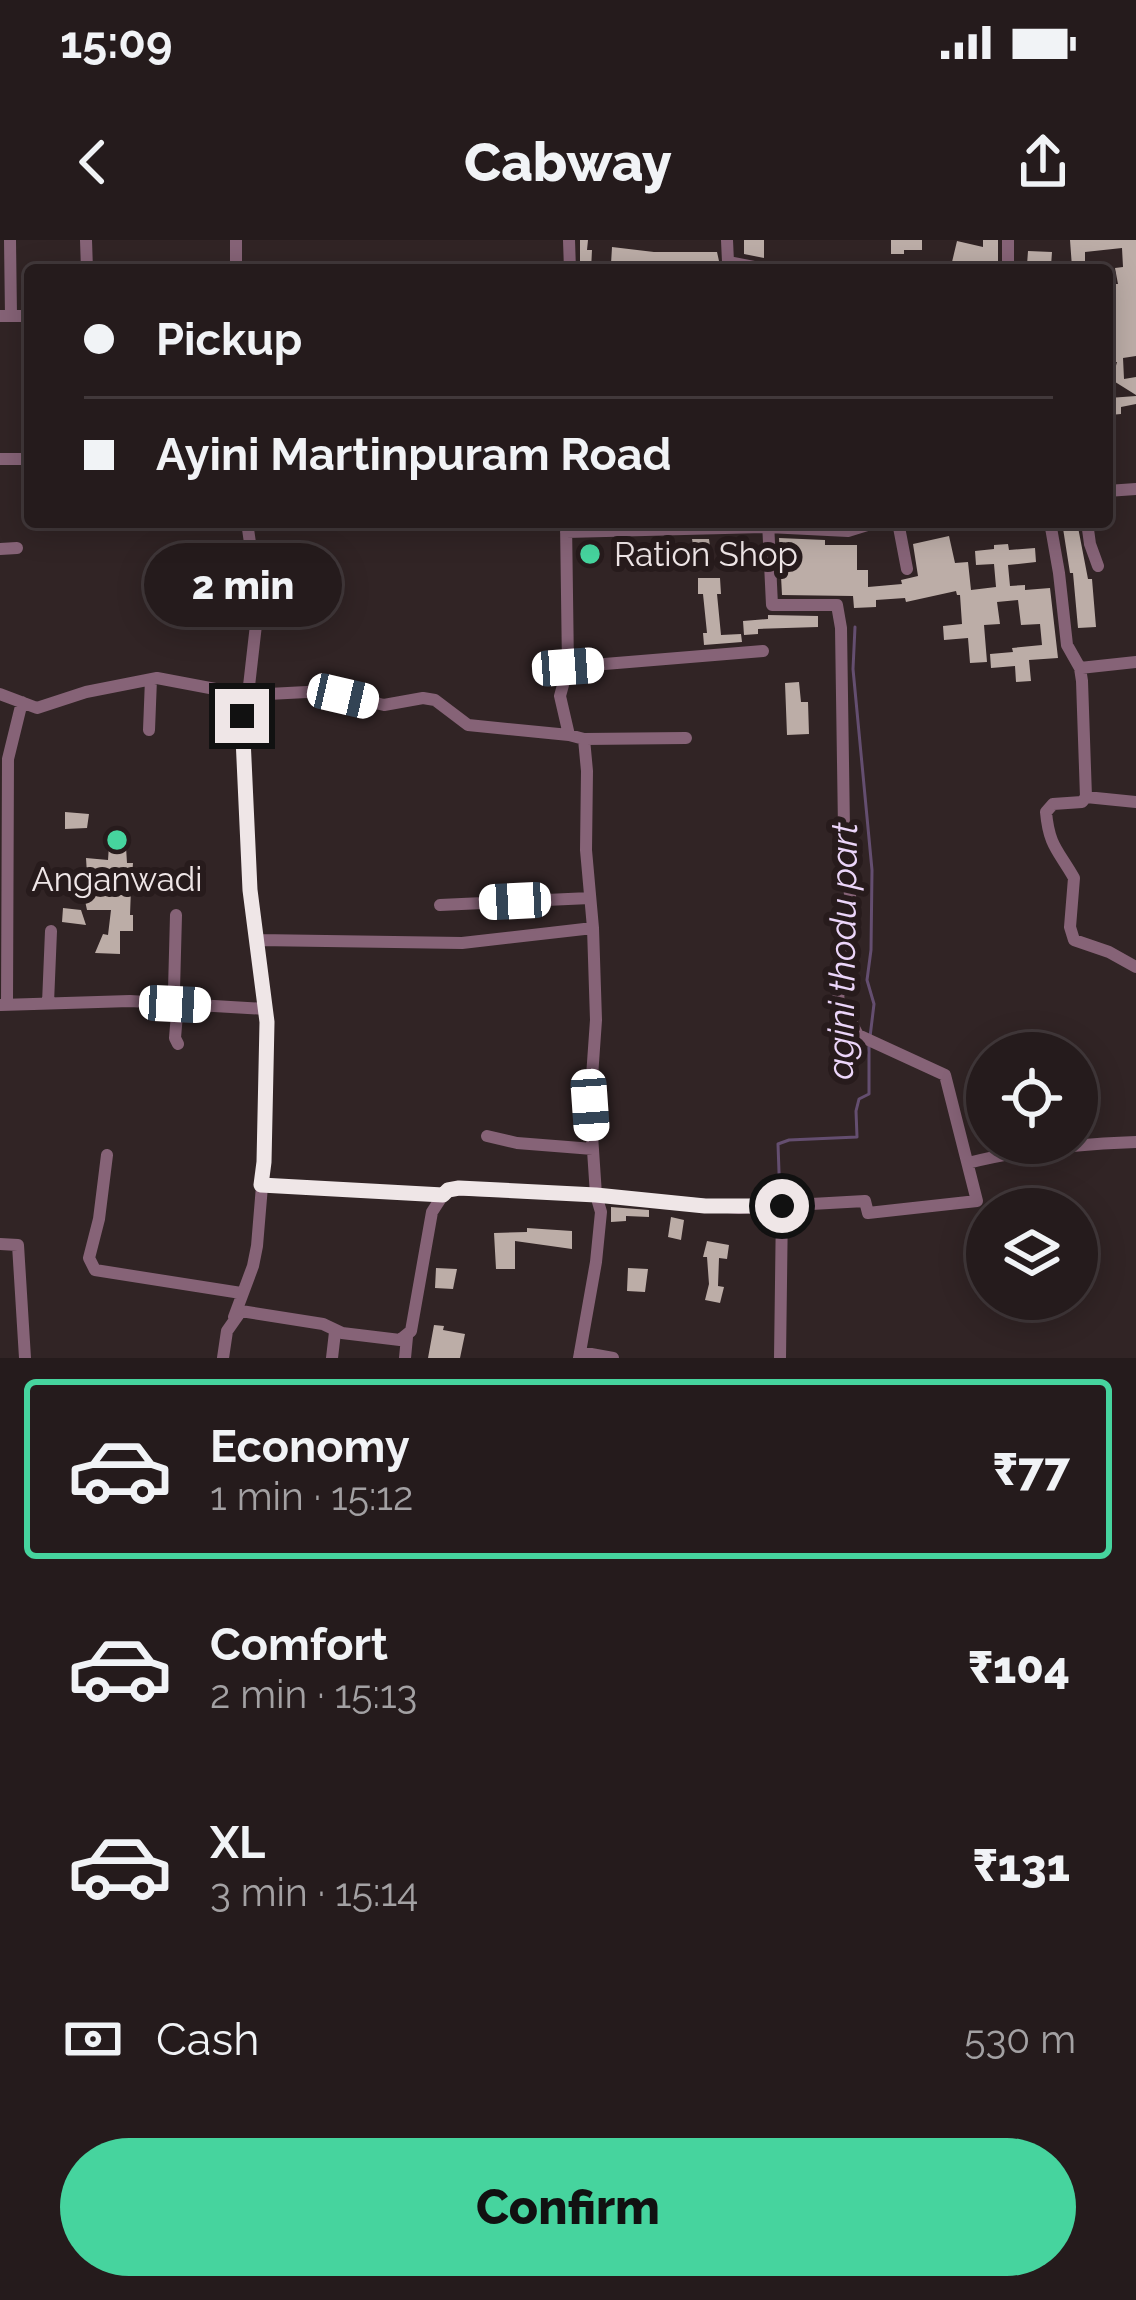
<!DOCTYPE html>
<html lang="en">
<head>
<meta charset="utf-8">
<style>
  :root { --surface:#251b1c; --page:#312829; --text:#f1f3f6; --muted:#a3a1a3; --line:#42393b; --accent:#46d49e }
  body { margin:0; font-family:Raleway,sans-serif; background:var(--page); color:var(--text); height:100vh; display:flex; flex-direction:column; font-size:45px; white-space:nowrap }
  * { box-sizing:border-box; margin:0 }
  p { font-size:39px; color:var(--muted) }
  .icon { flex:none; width:66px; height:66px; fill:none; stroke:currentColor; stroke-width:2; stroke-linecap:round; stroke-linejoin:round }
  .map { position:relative; height:1118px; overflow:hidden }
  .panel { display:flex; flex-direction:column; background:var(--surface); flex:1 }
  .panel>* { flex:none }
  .hud { position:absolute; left:24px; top:24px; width:1089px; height:264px; border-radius:12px; box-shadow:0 6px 30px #0003,0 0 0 3px var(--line); display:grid; align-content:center; height:264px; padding:0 60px; background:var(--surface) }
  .tools { position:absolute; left:966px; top:792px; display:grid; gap:24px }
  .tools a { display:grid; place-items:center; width:132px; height:132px; border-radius:50%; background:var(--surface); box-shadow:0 6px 30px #0003,0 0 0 3px var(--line); font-size:60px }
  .end { position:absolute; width:54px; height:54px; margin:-27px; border:15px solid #efe6e7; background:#111; box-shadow:0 0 0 6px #111 }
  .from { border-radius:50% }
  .bubble { position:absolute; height:84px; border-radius:42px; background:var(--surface); box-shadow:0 6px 30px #0003,0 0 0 3px var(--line); font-size:39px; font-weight:800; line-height:84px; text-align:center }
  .car { position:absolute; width:36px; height:72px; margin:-36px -18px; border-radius:15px; box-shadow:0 0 9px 3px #0007; background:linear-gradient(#fff 24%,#345 0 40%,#fff 0 76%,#345 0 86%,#fff 0) }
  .hud b { display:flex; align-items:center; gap:42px; height:114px; font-size:45px }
  .hud b+b { border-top:3px solid var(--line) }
  .hud i { width:30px; height:30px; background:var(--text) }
  ul { padding:21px 0 0; list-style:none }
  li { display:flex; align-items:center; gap:36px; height:180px; margin:0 24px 18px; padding:0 36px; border:6px solid transparent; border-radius:12px }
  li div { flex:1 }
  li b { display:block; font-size:45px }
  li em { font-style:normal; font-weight:800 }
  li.current { border-color:var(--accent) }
  li>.icon { width:108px; height:108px; stroke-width:1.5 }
  .pay { display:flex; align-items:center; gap:30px; height:132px; padding:0 60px; font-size:45px }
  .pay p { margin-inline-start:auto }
  .action { display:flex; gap:24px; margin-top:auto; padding:24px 60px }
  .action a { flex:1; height:138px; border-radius:72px; background:var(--accent); color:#111; font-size:48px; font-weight:800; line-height:138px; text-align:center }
  .status { display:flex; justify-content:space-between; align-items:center; height:84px; padding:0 60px; background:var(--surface); direction:ltr }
  .status svg { height:33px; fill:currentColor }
  header { display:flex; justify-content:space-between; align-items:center; height:156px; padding:0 60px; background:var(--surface); font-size:54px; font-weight:800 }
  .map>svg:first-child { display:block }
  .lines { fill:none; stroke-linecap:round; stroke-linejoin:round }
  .stream { stroke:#644e70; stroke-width:3 }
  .building { fill:#bcada7 }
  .street { stroke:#866377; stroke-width:12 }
  .route { stroke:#efe6e7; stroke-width:15 }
  .poi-dot { fill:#46d49e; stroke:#271b1c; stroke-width:4.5 }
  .labels { text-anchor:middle; stroke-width:12; stroke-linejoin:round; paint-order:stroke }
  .poi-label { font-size:33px; fill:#efe6e7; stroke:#271b1c; text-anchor:start }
  .water-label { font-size:36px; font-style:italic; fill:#ecd6fa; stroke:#271b1c }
</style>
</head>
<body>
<div class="status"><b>15:09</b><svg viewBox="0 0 49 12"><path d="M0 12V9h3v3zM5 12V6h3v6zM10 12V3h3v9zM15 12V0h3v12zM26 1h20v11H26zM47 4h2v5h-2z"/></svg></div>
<header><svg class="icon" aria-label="back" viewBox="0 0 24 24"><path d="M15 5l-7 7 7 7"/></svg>Cabway<svg class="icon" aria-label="share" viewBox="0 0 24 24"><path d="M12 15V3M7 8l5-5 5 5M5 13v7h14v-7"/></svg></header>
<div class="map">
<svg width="1136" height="1118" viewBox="0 0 1136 1118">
  <rect width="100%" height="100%" fill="#312425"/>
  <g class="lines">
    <path class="stream" d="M855,387L853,429L872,630L871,710L867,740L874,764L870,797
      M780,960L778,904L789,900L857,897L856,871L859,859L869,854V806"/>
  </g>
  <path class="building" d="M580,0H588L587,10H592L591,30H580Z
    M744,0H764V18L744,14Z
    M891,0H922V10H904V14H891Z
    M983,0H998V30H976L977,27L952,22L957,1L983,7Z
    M1070,0H1136V116L1123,118L1124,139L1136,137V155L1112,140L1117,122H1107V44H1118L1115,28L1123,27L1122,8L1085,12V26L1072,27Z
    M612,7L654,12H717L721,30H652V27L611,24Z
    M1028,11L1052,12L1051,26L1027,25Z
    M1136,156V164L1121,167V174L1110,175L1109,158Z
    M1062,282H1077L1088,339H1092L1096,387L1078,388L1073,333H1070Z
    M949,296L955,323L968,322L971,350L996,347L994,324L976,325L975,311L994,309V305L1008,304L1009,310L1035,308L1036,322L1008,325L1010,346L1025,345V350L1050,348L1058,418L1029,420L1031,441L1016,442L1015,426L991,428L990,414L1013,412L1012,408L1042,405L1040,384L1021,385L1018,360L997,362L1000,384L984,385L987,422L970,423L968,398L944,400L943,386L962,384L960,355H957L956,351L906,362L905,358L876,360V367L854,368L853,356L782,355L779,298L825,300V305H857V330H868V347L902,344L901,340L918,336L913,304Z
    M692,299H709L711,314L695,317Z
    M698,338H720L721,354H717L721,395L741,394L742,402L704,405L703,393H707L703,354H698Z
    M768,375L818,376V387L758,389V394L744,395L743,381L768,379Z
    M799,442L801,462H808L809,494L787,495L785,443Z
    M65,572L89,574L87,588L65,589Z
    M110,591H125L127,623H133L132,636L87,634L86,618L108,620Z
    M131,648L130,675H133V691H120V714L95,713L103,694L108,695L111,670H87L84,656Z
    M63,668L81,670L86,685L62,682Z
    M611,967L649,970V977L626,976V981L611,982Z
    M671,977L684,980L681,1000L668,997Z
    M527,988L572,991V1009L515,1001V1029H496L494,993L527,992Z
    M707,1001L729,1005L727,1019L719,1018L718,1046L724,1047L720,1063L705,1060L709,1044L707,1017H703Z
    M436,1028L457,1029L453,1049L435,1048Z
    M628,1028L648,1029L645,1052L627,1051Z
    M434,1085L444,1086L443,1090L465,1094L460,1118H428Z"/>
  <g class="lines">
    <path class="street" d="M10,0L11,76
      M86,0L87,30
      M569,0L570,30
      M727,0L728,22L770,30
      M236,30V0
      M1008,30V0
      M0,76H30
      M0,219H30
      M1107,251L1136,249
      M566,282L568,427L560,456L569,495L584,499L587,531L586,610L593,688L596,780L590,865L596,955L601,972L596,1022L579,1118
      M898,282L907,329
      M1050,282L1059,333L1067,405L1080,428L1082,441L1086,557L1082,562L1053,564L1046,572C1049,606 1058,610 1074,638L1070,687L1074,700L1109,712L1136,727
      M1087,282L1090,304L1098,326
      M566,292L768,287L848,291L877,282
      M0,309L17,308
      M568,427L763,411
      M1080,428L1136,422
      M0,454L37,468L86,452L157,438L247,455L326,451L384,465L423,458L435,460L468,485L569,495
      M149,490L151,439
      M584,499L686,498
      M1086,557L1136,562
      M440,665L590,658
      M176,675L174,750L177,774L175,798L178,804
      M258,700L462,703L593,688
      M48,763L51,691
      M7,764L8,519L22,462
      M1,765L130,761L266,769
      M487,896L517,903L593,909
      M107,915L99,979L89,1018L95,1030L241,1053
      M968,923C1023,909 1080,904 1136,902
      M261,945L443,955
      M0,1004L18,1005L25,1118
      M234,1077L253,1026L257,1006L264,922L267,782L250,650L242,476L249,446L257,376L256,345L247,282
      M580,1112L613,1118
      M223,1118L227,1091L241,1071L323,1084L342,1093L400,1100L411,1091L432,972L443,955L450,949L596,955L739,968L865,961L868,973L977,961L945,835L858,795L838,758L852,677L844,589L841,388L837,365H772L768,282
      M332,1118L335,1092
      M405,1118L407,1097
      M780,1118L782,966"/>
  </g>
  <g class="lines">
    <path class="route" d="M242,476L250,650L267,782L264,922L261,945L443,955L448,950L459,948L596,955L705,966H782"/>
  </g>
  <g class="poi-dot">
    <circle cx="590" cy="314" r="12"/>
    <circle cx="117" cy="600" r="12"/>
  </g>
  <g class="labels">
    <g class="poi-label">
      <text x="614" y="326">Ration Shop</text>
      <text x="117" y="651" text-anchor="middle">Anganwadi</text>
    </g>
    <g class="water-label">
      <text transform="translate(842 711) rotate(-89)" y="13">agini thodu part</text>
    </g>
  </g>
</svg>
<div class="tools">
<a><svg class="icon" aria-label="locate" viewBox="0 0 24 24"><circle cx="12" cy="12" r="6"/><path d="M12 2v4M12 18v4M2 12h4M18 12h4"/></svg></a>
<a><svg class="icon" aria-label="layers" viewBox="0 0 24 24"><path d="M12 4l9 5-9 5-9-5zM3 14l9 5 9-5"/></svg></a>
</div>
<i class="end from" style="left:782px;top:966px"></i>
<i class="end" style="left:242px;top:476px"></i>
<div class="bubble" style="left:144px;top:303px;width:198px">2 min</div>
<i class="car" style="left:568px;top:427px;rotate:86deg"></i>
<i class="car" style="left:343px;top:456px;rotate:103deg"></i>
<i class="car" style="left:515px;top:661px;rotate:267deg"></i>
<i class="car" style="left:175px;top:764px;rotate:93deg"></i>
<i class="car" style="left:590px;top:865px;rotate:176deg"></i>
<div class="hud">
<b><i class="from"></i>Pickup</b>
<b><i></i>Ayini Martinpuram Road</b>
</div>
</div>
<section class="panel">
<ul>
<li class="current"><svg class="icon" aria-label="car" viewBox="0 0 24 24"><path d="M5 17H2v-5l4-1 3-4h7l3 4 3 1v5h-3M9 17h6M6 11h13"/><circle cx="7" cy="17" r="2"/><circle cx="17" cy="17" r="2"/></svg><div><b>Economy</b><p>1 min · 15:12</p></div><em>₹77</em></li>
<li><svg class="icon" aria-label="car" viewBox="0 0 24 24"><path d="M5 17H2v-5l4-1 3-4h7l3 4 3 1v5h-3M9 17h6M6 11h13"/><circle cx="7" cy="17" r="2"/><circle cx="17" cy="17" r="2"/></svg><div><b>Comfort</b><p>2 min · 15:13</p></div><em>₹104</em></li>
<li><svg class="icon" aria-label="car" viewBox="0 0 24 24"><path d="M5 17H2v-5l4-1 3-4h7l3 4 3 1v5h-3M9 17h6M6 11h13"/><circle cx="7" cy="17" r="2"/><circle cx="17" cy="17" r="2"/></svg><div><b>XL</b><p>3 min · 15:14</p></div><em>₹131</em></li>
</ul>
<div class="pay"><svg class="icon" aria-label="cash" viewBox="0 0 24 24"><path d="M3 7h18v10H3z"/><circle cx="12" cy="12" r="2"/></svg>Cash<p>530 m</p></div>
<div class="action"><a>Confirm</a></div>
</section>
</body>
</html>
